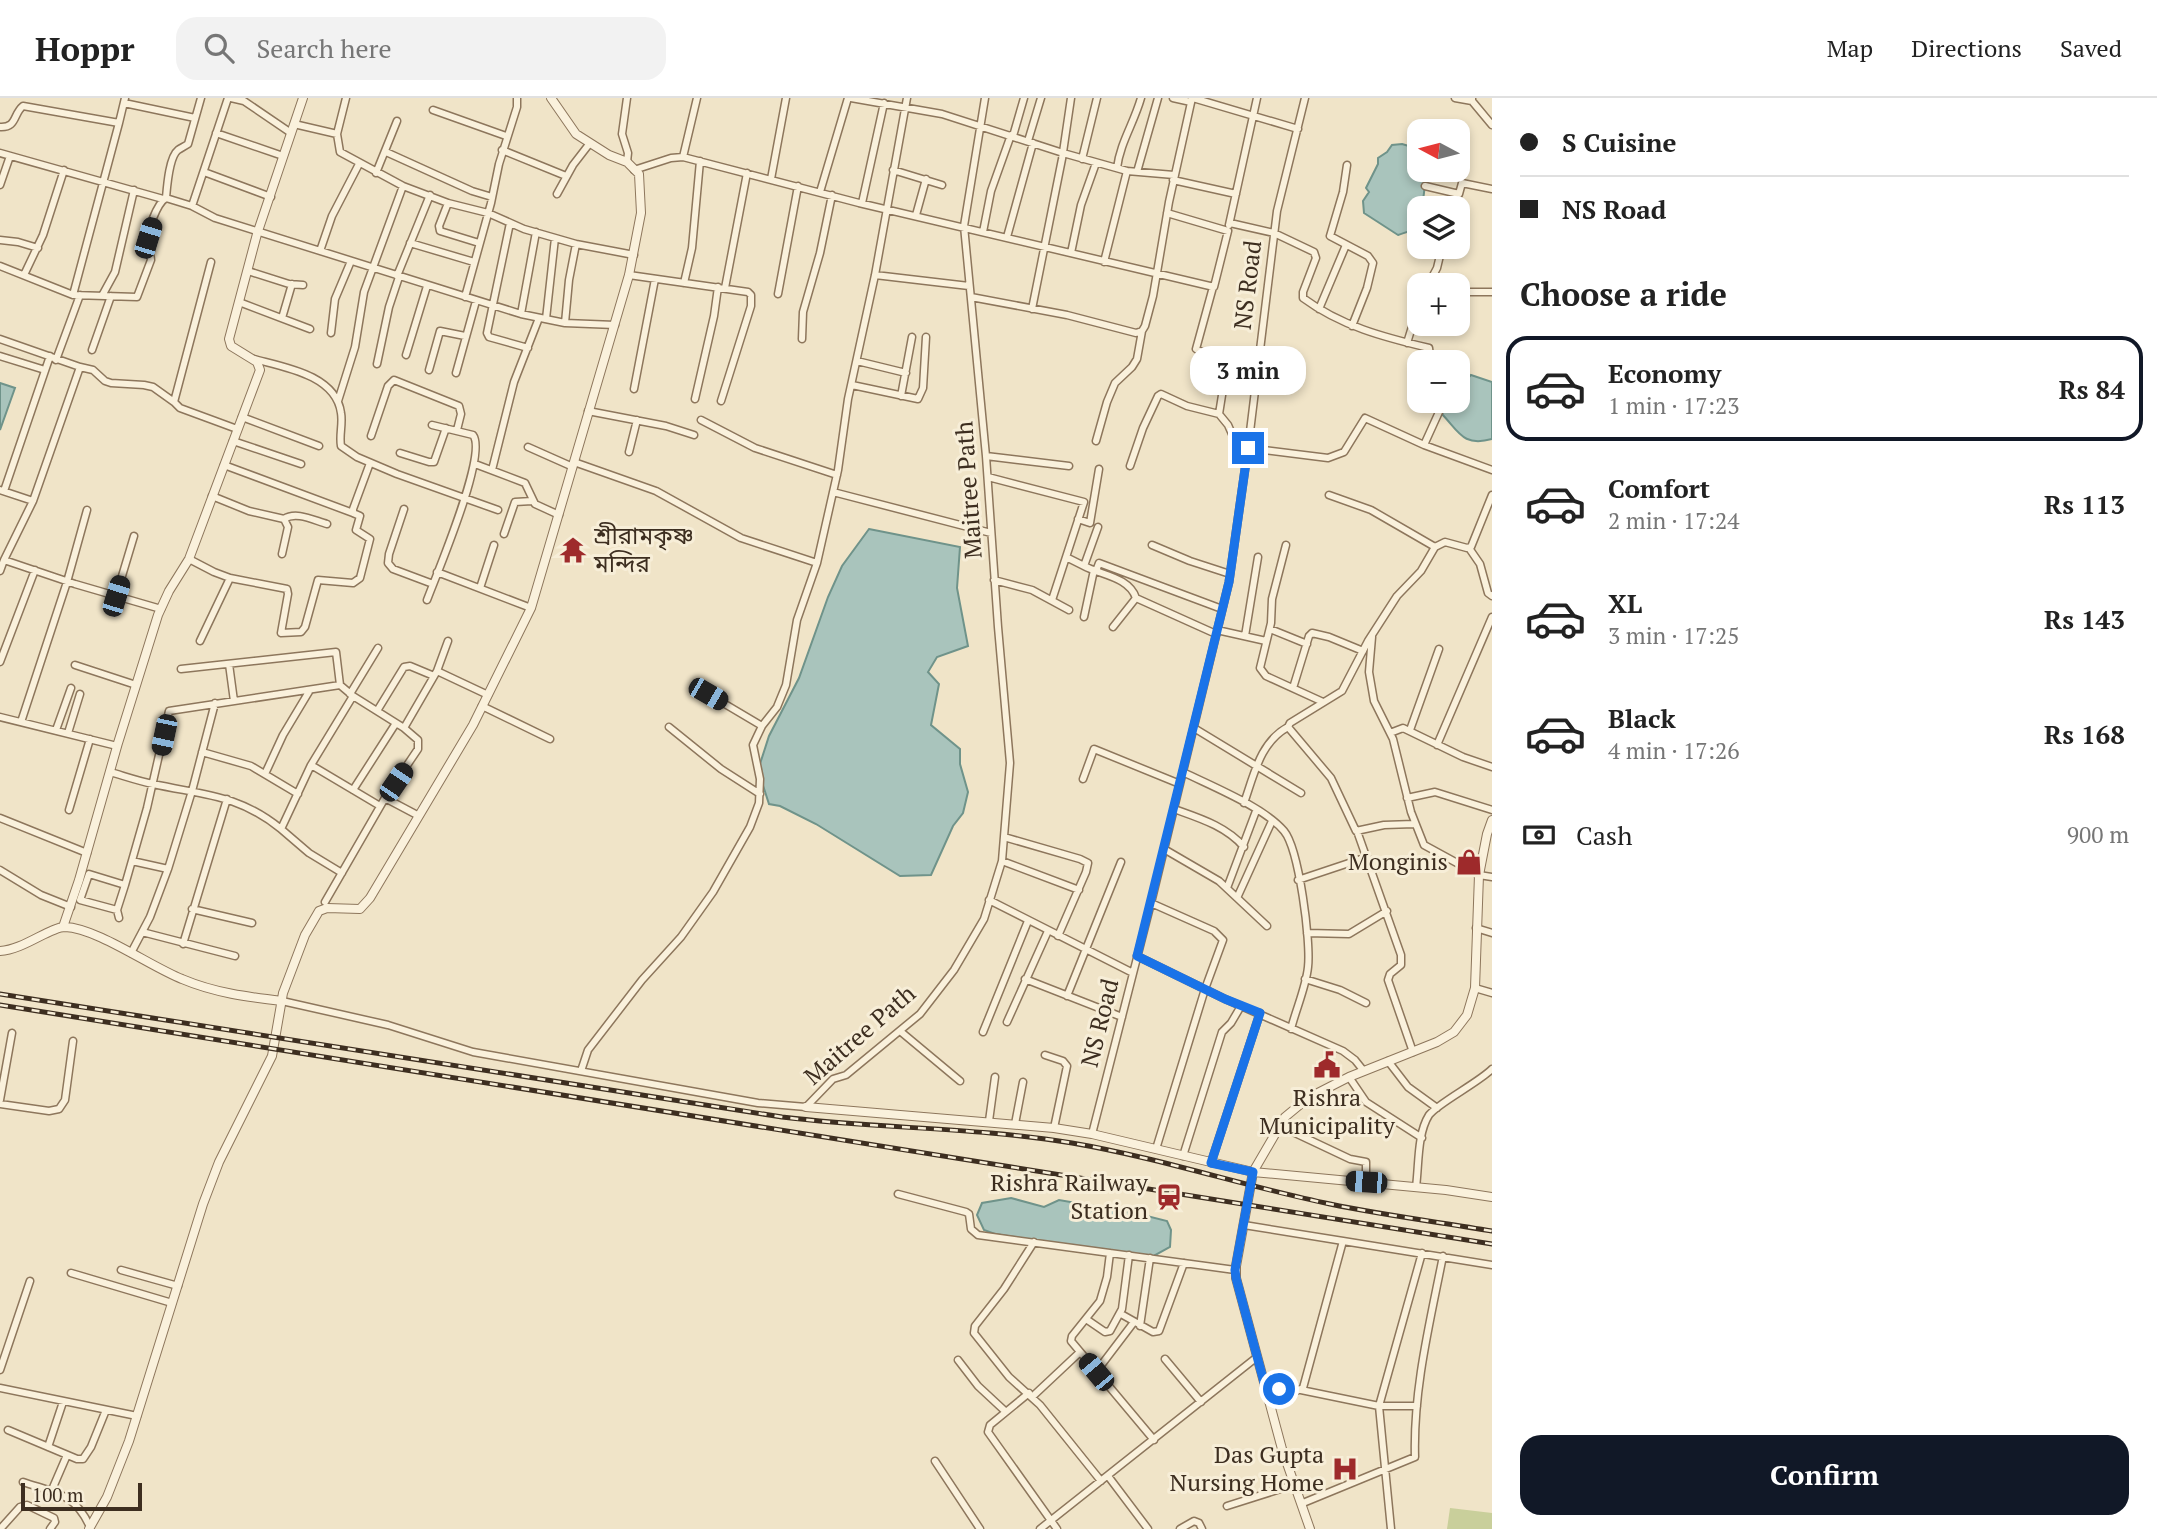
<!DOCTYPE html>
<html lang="en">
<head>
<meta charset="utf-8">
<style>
  :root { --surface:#fff; --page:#f2f2f2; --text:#222; --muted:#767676; --line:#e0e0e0; --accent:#111827 }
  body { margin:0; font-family:"PT Serif","Noto Sans Bengali",serif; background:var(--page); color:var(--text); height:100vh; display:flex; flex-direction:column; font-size:26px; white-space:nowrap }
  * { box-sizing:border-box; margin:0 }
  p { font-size:23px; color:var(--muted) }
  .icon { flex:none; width:38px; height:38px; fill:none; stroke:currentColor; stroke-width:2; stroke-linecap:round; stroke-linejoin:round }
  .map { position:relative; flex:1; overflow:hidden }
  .drawer { display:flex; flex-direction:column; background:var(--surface); width:665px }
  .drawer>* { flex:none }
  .banner { display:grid; align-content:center; height:154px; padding:0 28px; background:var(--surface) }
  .needle { width:46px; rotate:277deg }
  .controls { position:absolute; left:1407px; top:21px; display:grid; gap:14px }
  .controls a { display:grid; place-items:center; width:63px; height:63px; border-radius:14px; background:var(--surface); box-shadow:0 4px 10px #0003; font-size:35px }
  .scale { position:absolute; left:21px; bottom:18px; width:121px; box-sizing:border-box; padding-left:7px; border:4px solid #3d2e20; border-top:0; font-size:19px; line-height:24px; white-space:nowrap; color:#3d2e20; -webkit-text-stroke:5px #f7eed8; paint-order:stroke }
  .end { position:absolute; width:32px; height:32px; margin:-16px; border:9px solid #1a73e8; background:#fff; box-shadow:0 0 0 4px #fff }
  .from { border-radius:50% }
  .bubble { position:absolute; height:49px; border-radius:21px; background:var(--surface); box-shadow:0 4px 10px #0003; font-size:23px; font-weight:700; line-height:49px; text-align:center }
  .car { position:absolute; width:21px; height:42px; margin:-21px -10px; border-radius:9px; box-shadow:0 0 5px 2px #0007; background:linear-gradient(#222 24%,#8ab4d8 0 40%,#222 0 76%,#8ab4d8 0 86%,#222 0) }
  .banner b { display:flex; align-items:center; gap:24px; height:66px; font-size:26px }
  .banner b+b { border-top:2px solid var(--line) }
  .banner i { width:18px; height:18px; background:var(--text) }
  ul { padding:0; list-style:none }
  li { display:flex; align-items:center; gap:21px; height:105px; margin:0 14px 10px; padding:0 14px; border:4px solid transparent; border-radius:21px }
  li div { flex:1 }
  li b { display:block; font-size:26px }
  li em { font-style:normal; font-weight:700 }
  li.current { border-color:var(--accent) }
  li>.icon { width:63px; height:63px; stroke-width:1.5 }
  h2 { padding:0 28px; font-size:32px; line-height:84px }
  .pay { display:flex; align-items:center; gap:18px; height:77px; padding:0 28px; font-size:26px }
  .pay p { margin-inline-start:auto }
  .button { display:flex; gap:14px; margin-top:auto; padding:14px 28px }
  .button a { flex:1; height:80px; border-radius:21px; background:var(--accent); color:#fff; font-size:28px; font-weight:700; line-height:80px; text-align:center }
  header { display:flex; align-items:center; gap:42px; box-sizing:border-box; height:98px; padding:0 35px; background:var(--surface); border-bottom:2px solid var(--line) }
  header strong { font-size:33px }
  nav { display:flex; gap:38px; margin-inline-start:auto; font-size:24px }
  .search { width:490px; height:63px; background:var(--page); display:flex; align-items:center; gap:18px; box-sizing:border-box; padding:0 24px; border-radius:21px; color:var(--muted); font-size:26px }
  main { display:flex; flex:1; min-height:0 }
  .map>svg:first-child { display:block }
  .green { fill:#c9cf9b }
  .water { fill:#a9c4bc; stroke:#6f938a; stroke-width:2 }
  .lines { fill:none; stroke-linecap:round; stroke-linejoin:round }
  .minor-casing { stroke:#8d765c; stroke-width:9 }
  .tertiary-casing { stroke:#8d765c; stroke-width:10 }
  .minor { stroke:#faf1dc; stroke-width:6 }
  .tertiary { stroke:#faf1dc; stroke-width:8 }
  .rail-casing { stroke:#3d2e20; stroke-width:5 }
  .rail { stroke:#f7eed8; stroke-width:2.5; stroke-dasharray:8; stroke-linecap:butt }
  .route { stroke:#1a73e8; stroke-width:9 }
  .labels { text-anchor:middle; stroke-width:6; stroke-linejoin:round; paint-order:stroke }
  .street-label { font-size:24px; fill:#3d2e20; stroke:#f7eed8 }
  .poi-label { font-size:24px; fill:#3d2e20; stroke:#f7eed8; text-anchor:end }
</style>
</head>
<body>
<header>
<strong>Hoppr</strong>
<div class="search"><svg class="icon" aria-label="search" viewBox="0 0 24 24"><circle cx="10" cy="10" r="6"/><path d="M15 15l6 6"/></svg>Search here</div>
<nav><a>Map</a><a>Directions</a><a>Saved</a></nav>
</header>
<main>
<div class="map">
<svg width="1492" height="1431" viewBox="0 0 1492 1431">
  <rect width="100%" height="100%" fill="#f0e4c8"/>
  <path class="green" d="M1450,1410L1492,1415V1431H1447Z"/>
  <path class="water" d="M1402,46L1419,51V72H1425C1426,86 1422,121 1414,130C1410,134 1403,135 1398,137L1364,115L1363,103L1369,94L1366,90L1378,66V60L1387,54L1392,47Z
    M1471,277L1492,284V341C1463,349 1459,334 1442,316L1449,303H1458V290Z
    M0,285L15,290L0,332Z
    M869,431L960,449L957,490L968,548L937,559L928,574L939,586L931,627L960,651V666L968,694L963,715L953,728L931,777L900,778L816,726L780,708L769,706L758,672L769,638L799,580L828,499L842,468Z
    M1011,1100L1044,1109L1059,1102L1135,1115L1167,1123L1171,1132L1170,1149L1150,1160L995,1136L984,1132L977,1117L982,1105Z"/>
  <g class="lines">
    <g class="minor-casing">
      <path id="minor" d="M231,0L244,3L291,35
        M627,0L622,36L628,55L627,64
        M851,0L942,16L1063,55L1127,73L1174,77
        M1173,0L1191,4
        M1193,0L1298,31
        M1455,0L1472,3
        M1472,0V3L1492,27
        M124,5L195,20
        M433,12L506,38
        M119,25L125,0
        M294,26L337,36L346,0
        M0,29C17,30 13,16 23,8L119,25L73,197
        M216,35L283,58
        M337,36L340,54L403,88L448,105L488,115L524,131L576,146L634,157
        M1013,38L1024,0
        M1028,43L1041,0
        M502,52L566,78
        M386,54L472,93L492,99
        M0,55L163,101
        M683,59L859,105L1214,189L1228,133L1167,115
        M1082,61L1097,0
        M1347,67L1343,94L1330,138L1368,158L1373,165L1367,190L1352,228
        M1117,70C1120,45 1134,25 1141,0
        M634,72L671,60L683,59L697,0
        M893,72L942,87
        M204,74L271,99
        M1137,74L1158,0
        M376,75L397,23
        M771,81L786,0
        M1173,82L1236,96
        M0,87L10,58
        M1425,88L1459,96L1462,85L1492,91
        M820,94L848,0
        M557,96L573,67L590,45
        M166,100C167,89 169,59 178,52C181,50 185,48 188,46L201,0
        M448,105L439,128L440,133L479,145
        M862,105L884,5
        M192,108L228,0
        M916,117L926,81
        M510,125L487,235L489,239L528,250
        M1230,125L1274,135L1314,154L1316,160L1303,194V200C1341,228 1383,239 1429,250L1430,258L1436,264
        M1229,127L1257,0
        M983,134L991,93L1011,37
        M1007,139L1033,45
        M0,142L18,144L38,150
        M410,145L474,164
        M320,153L332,118L359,66
        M1071,155L1081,107L1096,65
        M211,164L174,304L180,310L237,331
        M1104,164L1127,73
        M0,168L73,197L137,199L151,162C151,156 147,152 147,146C146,135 157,105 166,100L192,108L215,120L521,216L565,225L615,227
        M248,173L289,186L303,187
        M24,177L43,137L64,72
        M629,177L748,194L751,197V208L721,303
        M875,177L969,188
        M397,178L430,97
        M684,185L692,150L700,63
        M1428,187L1437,170L1442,149
        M1213,189L1196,251L1227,266L1219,316
        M725,190L747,75
        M1458,194H1492
        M103,196L115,174L134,92
        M778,196L798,88
        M465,199L491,105L499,66L517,9V0
        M971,199L1067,217L1136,235L1142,233L1145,228L1153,198L1169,104L1192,0
        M239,204L310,231
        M1032,211L1062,61L1071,0
        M1319,211L1346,147
        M521,216L536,134
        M282,220L292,186
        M546,221L555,140
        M565,225L569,182L576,146
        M331,235L335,201L351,163
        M0,241L80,269L33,403L4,462
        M802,241L803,214L820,155L832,97
        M1407,245L1419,206
        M92,252L111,198
        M406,257L427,188
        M0,258L45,272
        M254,261C284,269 336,277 341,315C343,326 339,337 341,348L357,359L397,376L498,412
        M56,262L80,197
        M857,263L906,275
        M377,266L389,209L399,179
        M80,269L93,272L105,283L111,285L144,287L153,289L174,304
        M429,272L440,233L465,238
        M456,275L476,203
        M852,287L918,301L923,290L926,239
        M634,291L655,181
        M901,298L912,239
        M695,301L714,218L718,189
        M338,303L355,249L364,194L403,88
        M588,313L666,328L694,337
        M242,319L319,348
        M701,322L755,350L837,377
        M371,338L388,288L394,282L459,308L461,316L457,332
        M233,343L301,366
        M1096,343L1107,304L1115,285L1132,269L1137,261L1142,233
        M1424,347L1444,303
        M528,349L573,369
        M629,354L637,322
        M400,355L429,364H434L446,330
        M986,358L1069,368
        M574,364L656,393L741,440L817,465
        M475,366L525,385L535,406L559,417
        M224,367L353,415
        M1130,368L1143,330L1158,298L1161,296L1187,308L1219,316L1228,327L1236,345L1248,350L1328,360L1344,354L1365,320L1424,347L1492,372
        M492,372L514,284L539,220
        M988,379L1084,404L1052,502
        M0,392L33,403
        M4,393L50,258
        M833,394L991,435
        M1329,397L1371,412L1435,449
        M212,398L249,413L284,421L288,429L282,456
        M404,411L389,456L388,465L393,471L433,486
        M284,421C296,413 313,422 327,426
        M1078,421L1090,425L1099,371
        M1098,429L1084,468C1101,477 1129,479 1136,500
        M504,436L515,404L532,403
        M1152,447L1190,463L1230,476
        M1286,447L1272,501L1271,525L1260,570L1266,578L1323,604
        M1469,450L1480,466L1488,495L1492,498
        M1066,459L1084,468
        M189,461L214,474L230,480L287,491L288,496L281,535L301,534L305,529L318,482L353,485L360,480L370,441L356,432L360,418L353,415V411L370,365
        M0,473L4,462L75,486L161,511
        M1096,473L1099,465L1222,511
        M437,474L531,510
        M994,482L1032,492L1069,512
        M480,490L494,447
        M116,498L134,438
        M427,502C437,475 488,356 473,337L432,327
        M1084,519L1094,472
        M1113,529L1136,500L1216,536
        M1270,531L1307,546
        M1217,532L1266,543
        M1245,538L1258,459
        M1372,539L1369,574L1374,603L1393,641L1411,714L1424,747L1479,777L1492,779
        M200,543L230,480
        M0,564L35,472
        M229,566L234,603
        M75,567L136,587
        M181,571L336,554L340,587L353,598
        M437,573L488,597
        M1293,590L1309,538L1312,535L1329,539L1363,553
        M350,596L378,550
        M708,596L762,628
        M482,608L550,641
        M377,613L404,569L410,568L434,578
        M0,619L117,648
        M21,624L67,484L87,412
        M669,629L721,671L760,696
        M404,630L437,573L448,543
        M1194,630L1301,695
        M56,632L71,590
        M1410,632L1439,551
        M68,635L80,596
        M1390,635L1403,630L1463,659L1492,669
        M1437,647L1492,519
        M202,654L251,668L298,696
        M311,667L380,708
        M110,674C124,678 138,683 153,686C203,697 238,696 281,731
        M1183,674C1211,688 1264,709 1284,733C1299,751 1311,844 1308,869C1306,889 1296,911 1291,931
        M265,676L283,637L310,592
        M1083,681L1094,651L1180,686
        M353,692L396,625
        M1407,700L1435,694L1492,712
        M1244,705C1254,677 1260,644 1288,629
        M1174,711C1199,720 1226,728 1244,749
        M69,712L90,641
        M0,720L87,755
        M1414,726L1384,727L1356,733L1331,680L1288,629L1290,625L1342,593L1368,543L1397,498L1421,473L1435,449L1445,444L1467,450L1471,449L1492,397
        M1357,733L1401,857V867L1390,876L1388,882L1413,954
        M1004,739L1080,761L1088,765L1086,774L1058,838
        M1164,751L1219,783L1267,828
        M1002,763L1079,792
        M168,771L192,693L215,605
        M0,772L41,797L71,809
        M342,775L309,755L281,731L311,667L353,598L404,630L418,642V651L385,700L419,718
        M1298,782L1367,759
        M1227,790L1256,713
        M1237,800L1272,723
        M989,802L1133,875
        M325,804L385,700
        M1151,805L1214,833L1223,842L1205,891L1156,1051
        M192,811L252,825
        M117,812L80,802L89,776L125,787L147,710L169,613L340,587
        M119,820L117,812L125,787
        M1476,830L1492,835
        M142,834L235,858
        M1307,835L1349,836L1387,813
        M183,846L227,701
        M131,855L150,819L168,771L132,763
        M1137,858L1225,901L1343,953L1355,962L1363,972
        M1025,881L1122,919
        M1305,881L1340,892L1366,905
        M1475,890L1492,895
        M1067,898L1121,764
        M282,903L388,927L473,954L758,1005L806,1009L833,981L846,977L920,916L954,872L984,821L1002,763L1010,665L998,529L986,358L964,128L985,0
        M1007,924L1048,833
        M900,933L960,983
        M983,934L1028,823
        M1045,957L1063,963L1067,968L1054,1030
        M1388,963L1408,989L1437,1010
        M581,973L588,952L642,882L681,839L713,794L750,729L759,705L760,681L753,647L762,628L777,609L786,587L797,522L817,465L838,372L848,301L875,177L907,0
        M1349,979L1366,1004L1422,1040
        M0,1002L12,935
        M0,1006L49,1013L59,1011L65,1002L73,943
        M989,1023L995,979
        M1015,1026L1023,984
        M1278,1027L1350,1061L1366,1064V1084
        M1092,1036L1151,805L1229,484L1248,350L1277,113L1305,0
        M1183,1058L1222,934L1231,925L1241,908
        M1211,1065L1260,915
        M1416,1089C1419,1067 1417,1036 1429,1017C1438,1005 1478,985 1492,971
        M898,1096L966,1114L969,1116L971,1131L978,1137L1235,1172
        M1244,1127L1343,1143
        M1034,1144L1004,1191L975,1228L974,1235L1009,1279L1040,1307L1101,1383
        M1110,1155L1107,1179L1100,1203L1072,1238L1071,1243L1154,1342
        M121,1172L178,1188
        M71,1175L172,1205
        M1121,1216L1153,1234L1159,1233L1184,1165
        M1086,1221L1105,1234L1110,1233L1122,1211L1129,1157
        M1140,1228L1150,1160
        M1165,1261L1201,1304
        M958,1262L978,1288L1006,1314
        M0,1272L30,1183
        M1096,1274L1134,1224
        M1264,1288L1294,1294L1303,1290L1343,1143L1492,1167
        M0,1290L137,1318
        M1301,1292L1379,1308H1417
        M1029,1295L990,1327L988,1334L1057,1431
        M1032,1299L1080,1254
        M8,1332L77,1361H83L91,1349L106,1312
        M48,1349L63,1304
        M935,1363L980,1431
        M1108,1378L1148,1431
        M23,1384C55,1395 75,1395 90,1429
        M51,1394L67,1357
        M1303,1405L1415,1359C1413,1292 1430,1224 1443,1158
        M1227,1408L1296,1386
        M2,1429L20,1409L27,1407L54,1420L55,1424L50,1431
        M1040,1431L1257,1259
        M1180,1431L1194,1423L1199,1425L1202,1431
        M1391,1431L1379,1308L1422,1155"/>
    </g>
    <g class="tertiary-casing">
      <path id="tertiary" d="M63,829L79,782L118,645L158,517L169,493L189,461L260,272L257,264L231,248L229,241L257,136L303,0
        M0,853C23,852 50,829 65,829C97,830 151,869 182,881C215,895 248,899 282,903
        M806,1009L1054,1030L1092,1036L1253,1074L1446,1092L1492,1099
        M89,1431L107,1399L129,1343L203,1106L219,1064L272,958L283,895L305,837L319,813L327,810L360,811L370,800L473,627L531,510L629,177L641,115L639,76L627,64L609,57L576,36L551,0
        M1310,1431L1282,1351L1236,1180V1168L1253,1074L1285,1019L1308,1000L1349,979L1437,944L1454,934L1467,917L1475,890L1479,777L1487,736L1492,722"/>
    </g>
    <use href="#minor" class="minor"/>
    <use href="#tertiary" class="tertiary"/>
    <g class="rail-casing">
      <path id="rail" d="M0,896L782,1019C879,1031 976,1029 1072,1045C1160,1060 1243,1088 1330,1106C1383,1117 1438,1124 1492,1133
        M0,907L1492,1146"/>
    </g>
    <use href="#rail" class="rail"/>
  </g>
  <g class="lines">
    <path class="route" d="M1248,350L1229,484L1137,858L1225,901L1260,915L1211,1065L1253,1074L1235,1172L1236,1180L1265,1288L1279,1291"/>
  </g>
  <defs>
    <g id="temple-bare" transform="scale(2.1)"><path d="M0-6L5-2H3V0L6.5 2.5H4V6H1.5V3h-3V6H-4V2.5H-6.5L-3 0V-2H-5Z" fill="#9e2a2b" stroke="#f7eed8" stroke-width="2.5" paint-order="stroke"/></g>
    <g id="shop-bare" transform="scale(2.1)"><path d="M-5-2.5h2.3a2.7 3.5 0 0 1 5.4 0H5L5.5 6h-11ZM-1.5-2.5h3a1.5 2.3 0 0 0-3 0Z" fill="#9e2a2b" stroke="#f7eed8" stroke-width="2.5" paint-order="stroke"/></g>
    <g id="civic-bare" transform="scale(2.1)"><path d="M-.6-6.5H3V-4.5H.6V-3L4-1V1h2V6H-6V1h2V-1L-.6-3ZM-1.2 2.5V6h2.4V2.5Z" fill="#9e2a2b" stroke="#f7eed8" stroke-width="2.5" paint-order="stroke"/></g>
    <g id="station-bare" transform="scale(2.1)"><path d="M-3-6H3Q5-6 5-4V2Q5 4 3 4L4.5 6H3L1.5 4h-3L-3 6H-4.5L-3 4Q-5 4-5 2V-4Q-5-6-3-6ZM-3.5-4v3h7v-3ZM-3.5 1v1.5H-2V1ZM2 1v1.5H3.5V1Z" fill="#9e2a2b" stroke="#f7eed8" stroke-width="2.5" paint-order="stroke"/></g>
    <g id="hospital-bare" transform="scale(2.1)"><path d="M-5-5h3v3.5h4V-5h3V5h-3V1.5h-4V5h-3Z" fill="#9e2a2b" stroke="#f7eed8" stroke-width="2.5" paint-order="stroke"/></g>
  </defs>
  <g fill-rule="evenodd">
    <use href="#temple-bare" x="573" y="452"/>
    <use href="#shop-bare" x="1469" y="764"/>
    <use href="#civic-bare" x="1327" y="967"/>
    <use href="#station-bare" x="1169" y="1099"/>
    <use href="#hospital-bare" x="1345" y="1371"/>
  </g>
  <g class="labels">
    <g class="street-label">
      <text transform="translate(1248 187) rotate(-83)" y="8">NS Road</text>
      <text transform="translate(969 392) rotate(-94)" y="8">Maitree Path</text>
      <text transform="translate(1100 925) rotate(-76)" y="8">NS Road</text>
      <text transform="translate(860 937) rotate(-41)" y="8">Maitree Path</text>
    </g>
    <g class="poi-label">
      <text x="594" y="446" text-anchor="start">শ্রীরামকৃষ্ণ<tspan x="594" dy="28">মন্দির</tspan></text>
      <text x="1448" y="772">Monginis</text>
      <text x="1327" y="1008" text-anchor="middle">Rishra<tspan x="1327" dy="28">Municipality</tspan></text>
      <text x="1148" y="1093">Rishra Railway<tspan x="1148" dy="28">Station</tspan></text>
      <text x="1324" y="1365">Das Gupta<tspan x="1324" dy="28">Nursing Home</tspan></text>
    </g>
  </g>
</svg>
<div class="controls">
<a><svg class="needle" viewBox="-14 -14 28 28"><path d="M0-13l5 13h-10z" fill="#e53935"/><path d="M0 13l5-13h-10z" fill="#767676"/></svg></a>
<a><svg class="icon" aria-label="layers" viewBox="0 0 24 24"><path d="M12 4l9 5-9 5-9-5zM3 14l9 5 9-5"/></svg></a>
<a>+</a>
<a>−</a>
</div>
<div class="scale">100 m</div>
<i class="end from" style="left:1279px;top:1291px"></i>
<i class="end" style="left:1248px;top:350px"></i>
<div class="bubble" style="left:1190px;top:248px;width:116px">3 min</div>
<i class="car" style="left:148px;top:140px;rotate:17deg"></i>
<i class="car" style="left:116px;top:498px;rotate:17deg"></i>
<i class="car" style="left:708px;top:596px;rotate:120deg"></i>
<i class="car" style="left:164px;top:637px;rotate:192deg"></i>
<i class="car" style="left:396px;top:684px;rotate:34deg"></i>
<i class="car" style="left:1366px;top:1084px;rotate:274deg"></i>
<i class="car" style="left:1096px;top:1274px;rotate:320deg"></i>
</div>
<section class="drawer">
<div class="banner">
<b><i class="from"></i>S Cuisine</b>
<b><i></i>NS Road</b>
</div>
<h2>Choose a ride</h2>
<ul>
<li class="current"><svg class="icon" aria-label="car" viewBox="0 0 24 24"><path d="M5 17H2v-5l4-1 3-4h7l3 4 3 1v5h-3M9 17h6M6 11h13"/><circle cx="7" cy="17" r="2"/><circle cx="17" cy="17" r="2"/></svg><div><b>Economy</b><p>1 min · 17:23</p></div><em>Rs 84</em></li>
<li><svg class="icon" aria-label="car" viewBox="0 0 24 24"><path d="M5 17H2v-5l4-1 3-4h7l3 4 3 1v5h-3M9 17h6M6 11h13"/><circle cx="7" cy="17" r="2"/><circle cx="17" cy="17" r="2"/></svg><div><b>Comfort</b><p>2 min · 17:24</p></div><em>Rs 113</em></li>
<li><svg class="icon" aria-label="car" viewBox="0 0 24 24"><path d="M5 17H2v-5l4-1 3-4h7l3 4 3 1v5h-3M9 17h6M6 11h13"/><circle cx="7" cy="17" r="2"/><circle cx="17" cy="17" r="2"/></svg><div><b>XL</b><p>3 min · 17:25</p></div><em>Rs 143</em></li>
<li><svg class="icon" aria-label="car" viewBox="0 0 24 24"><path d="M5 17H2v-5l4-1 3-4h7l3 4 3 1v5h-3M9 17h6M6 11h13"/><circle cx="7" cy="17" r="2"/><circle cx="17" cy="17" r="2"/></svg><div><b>Black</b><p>4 min · 17:26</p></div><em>Rs 168</em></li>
</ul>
<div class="pay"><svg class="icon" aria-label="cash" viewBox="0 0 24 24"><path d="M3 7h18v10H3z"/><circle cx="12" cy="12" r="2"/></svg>Cash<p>900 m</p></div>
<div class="button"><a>Confirm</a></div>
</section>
</main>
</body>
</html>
